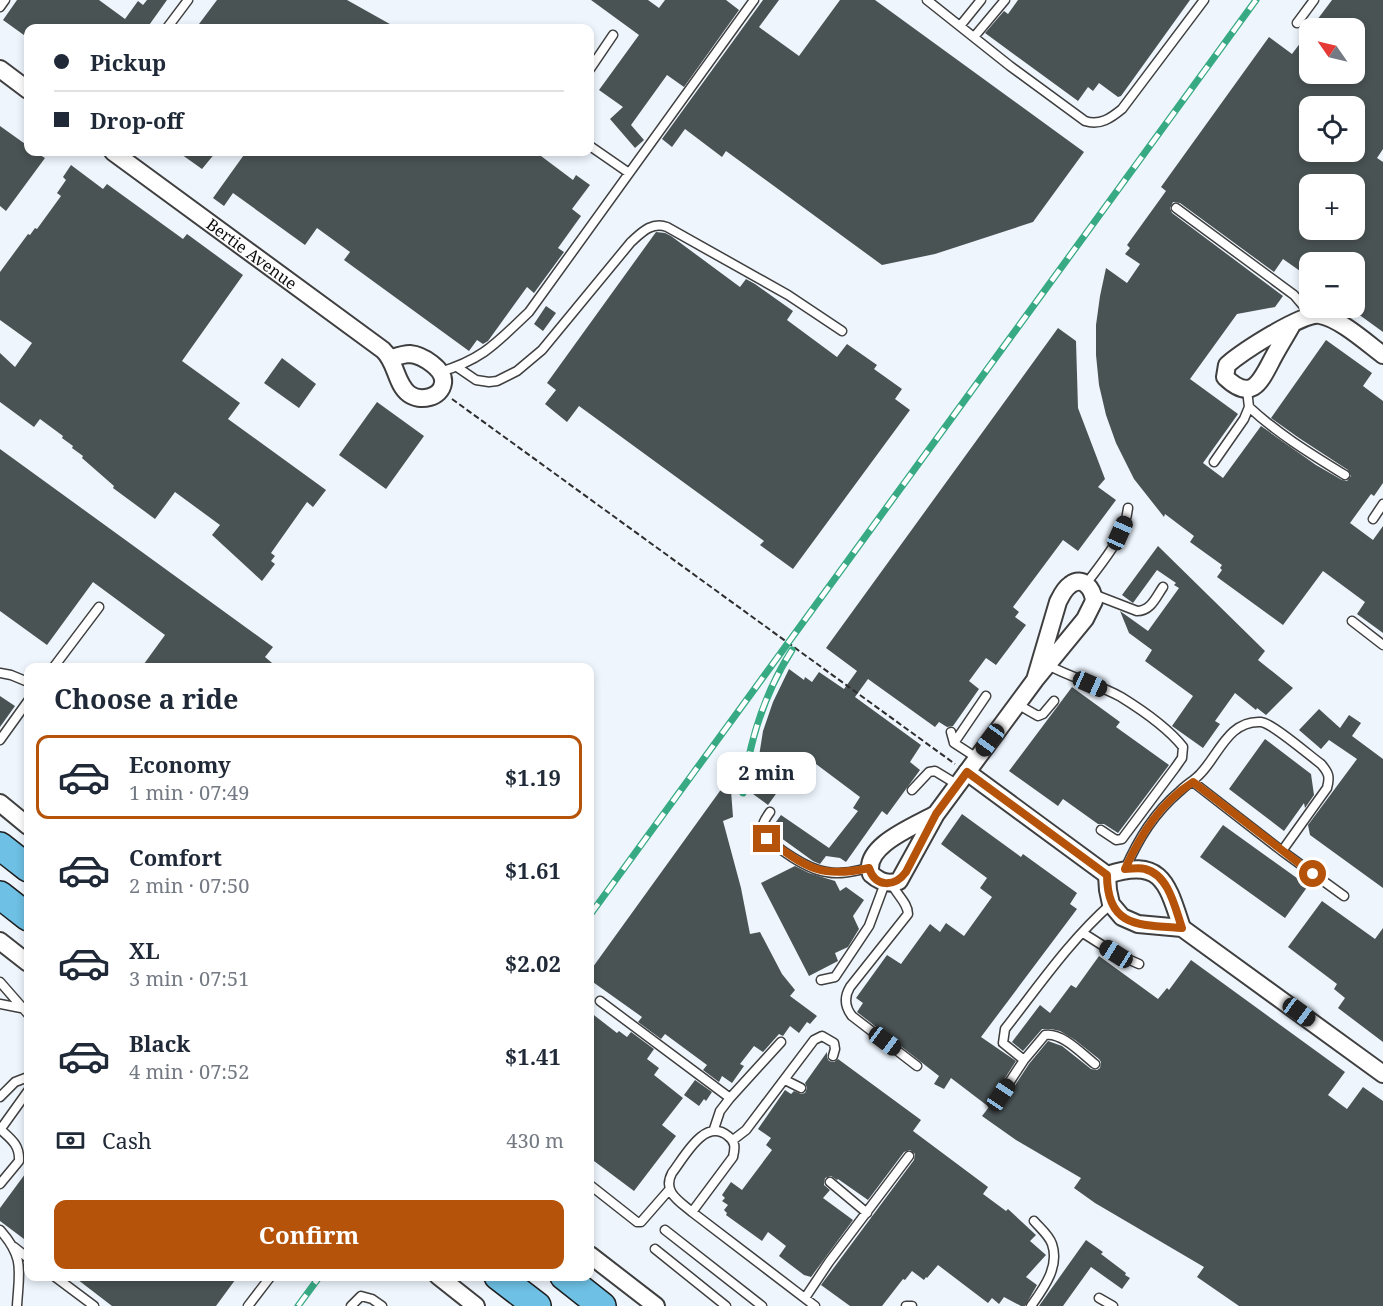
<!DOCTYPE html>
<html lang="en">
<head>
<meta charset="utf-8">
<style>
  :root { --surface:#fff; --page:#f6f6f7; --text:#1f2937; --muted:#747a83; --line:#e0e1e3; --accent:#b45309 }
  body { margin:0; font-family:"Noto Serif",serif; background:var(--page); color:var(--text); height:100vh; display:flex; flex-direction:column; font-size:22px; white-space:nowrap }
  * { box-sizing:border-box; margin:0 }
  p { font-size:20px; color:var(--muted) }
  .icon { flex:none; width:33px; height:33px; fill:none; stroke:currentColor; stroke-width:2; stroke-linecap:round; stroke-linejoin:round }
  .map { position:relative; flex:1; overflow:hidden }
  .side { position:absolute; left:24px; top:663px; width:570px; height:618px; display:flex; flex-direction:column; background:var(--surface); border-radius:12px; box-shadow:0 3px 9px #0003 }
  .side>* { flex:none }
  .guide { position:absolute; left:24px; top:24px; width:570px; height:132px; border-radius:12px; box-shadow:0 3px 9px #0003; display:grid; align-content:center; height:132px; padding:0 30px; background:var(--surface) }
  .needle { width:39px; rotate:304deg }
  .tools { position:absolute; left:1299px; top:18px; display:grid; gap:12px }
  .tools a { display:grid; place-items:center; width:66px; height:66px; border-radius:12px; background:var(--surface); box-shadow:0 3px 9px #0003; font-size:30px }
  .end { position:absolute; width:27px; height:27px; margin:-14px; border:8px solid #b45309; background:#fff; box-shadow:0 0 0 3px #fff }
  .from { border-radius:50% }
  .bubble { position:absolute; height:42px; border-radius:12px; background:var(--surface); box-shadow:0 3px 9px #0003; font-size:20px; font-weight:700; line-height:42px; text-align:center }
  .car { position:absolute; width:18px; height:36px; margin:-18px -9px; border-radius:8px; box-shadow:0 0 4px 2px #0007; background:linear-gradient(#222 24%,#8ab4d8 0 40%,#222 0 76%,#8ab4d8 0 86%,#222 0) }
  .guide b { display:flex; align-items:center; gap:21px; height:57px; font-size:22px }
  .guide b+b { border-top:2px solid var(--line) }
  .guide i { width:15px; height:15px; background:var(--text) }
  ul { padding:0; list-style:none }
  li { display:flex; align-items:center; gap:18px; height:84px; margin:0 12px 9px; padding:0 18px; border:3px solid transparent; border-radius:12px }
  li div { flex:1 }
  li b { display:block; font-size:22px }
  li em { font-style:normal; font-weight:700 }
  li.active { border-color:var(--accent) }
  li>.icon { width:54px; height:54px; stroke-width:1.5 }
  h2 { padding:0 30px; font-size:27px; line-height:72px }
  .pay { display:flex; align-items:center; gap:15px; height:66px; padding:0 30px; font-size:22px }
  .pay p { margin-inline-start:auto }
  .cta { display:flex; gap:12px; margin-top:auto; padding:12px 30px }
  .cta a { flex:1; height:69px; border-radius:12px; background:var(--accent); color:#fff; font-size:24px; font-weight:700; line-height:69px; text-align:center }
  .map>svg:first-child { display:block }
  .building { fill:#4a5354; fill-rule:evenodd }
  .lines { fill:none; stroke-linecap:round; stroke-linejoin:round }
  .service-casing { stroke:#3f3f3f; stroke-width:11 }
  .minor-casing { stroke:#3f3f3f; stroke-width:20 }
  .trunk-casing { stroke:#1d1d1d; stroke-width:30 }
  .path { stroke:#2e2e2e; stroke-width:2; stroke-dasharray:6 3; stroke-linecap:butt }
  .service { stroke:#fff; stroke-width:8 }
  .minor { stroke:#fff; stroke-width:16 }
  .trunk { stroke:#6ec0e4; stroke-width:27 }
  .rail-casing { stroke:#37aa83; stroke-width:7 }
  .rail { stroke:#fff; stroke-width:4.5; stroke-dasharray:14; stroke-linecap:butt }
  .route { stroke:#b45309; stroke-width:8 }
  .labels { text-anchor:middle; stroke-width:6; stroke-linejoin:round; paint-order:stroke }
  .street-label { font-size:16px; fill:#0c0c0c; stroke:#fff }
</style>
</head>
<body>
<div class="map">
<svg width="1383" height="1306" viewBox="0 0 1383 1306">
  <rect width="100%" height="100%" fill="#eef5fd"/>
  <path class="building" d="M17,0H99L125,19L138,1L143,5L147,0H167L147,28H28V38L3,20Z
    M217,0H347L397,28H196Z
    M591,0H648L659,8L665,0H726L739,10L684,87L667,75L631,125L644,140L635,148L610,119L623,107L599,90L639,35Z
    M763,0H779L759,27L799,56L840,0H875L1084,152L1033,222L935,254L882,265L726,151L722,157L685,129L672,147L662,139Z
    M1018,0H1190L1121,96L1118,97L1099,83L1093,91L1088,87L1078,101L985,33L1004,11L1008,14Z
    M1332,0H1383V149L1377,158L1383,162V332L1354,311V262H1310V278L1283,259L1274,272L1180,203L1173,202L1170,208L1172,213L1283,296L1275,307L1237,314L1190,379L1238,414L1203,463L1223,478L1261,426L1316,465L1342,480L1347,481L1351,476L1348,470L1299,438L1271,418L1326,340L1372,373L1363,386L1383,401V483L1374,496L1371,494L1350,523L1373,540L1383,526V633L1357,614L1365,602L1323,571L1283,625L1217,577L1222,570L1220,568L1222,565L1190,542L1194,536L1165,514L1164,517L1134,479L1116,443L1106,415L1099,385L1096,355V325L1100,296L1106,268L1127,283L1140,264L1125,254L1130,248L1127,245L1166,191L1161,187L1269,37L1292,54L1310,30V74H1354V28H1311ZM1310,106H1354V152H1310ZM1310,184H1354V230H1310Z
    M0,126L28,146V152H35L45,158L6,211L0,206Z
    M178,152H216L202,169Z
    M246,152H544L541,156L573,180L576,175L590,185L572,209L581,216L558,248L564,252L534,293L527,287L488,341L483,344L477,340L469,351L344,260L350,252L317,228L305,245L233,193L224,206L213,198Z
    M71,165L103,189L107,184L183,239L187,234L243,275L182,361L240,403L228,419L326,490L313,507L307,502L271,553L275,556L271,561L275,564L262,581L212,535L220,525L175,492L155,519L113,488L114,486L82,458L83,456L72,448L73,446L62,438L63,436L40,419L34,427L0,402V353L15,367L32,343L0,320V272L28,234L30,235L35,228L37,229L61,196L57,193L66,180L63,177Z
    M656,232L665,233L671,236L740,287L746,279L755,284L793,311L787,320L837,357L847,344L877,365L874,369L902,389L895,399L910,410L793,569L760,545L764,541L579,406L567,422L545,404L556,390L547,383Z
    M546,306L556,313L543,331L534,324Z
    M1058,328L1076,341L1078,408L1105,479L1098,487L1116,500L1078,551L1063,540L1013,607L1019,612L1015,617L1026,625L996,665L986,658L969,681L979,689L953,726L947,727L939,722L935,727L868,679L855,697L921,745L910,762L920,770L887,815L882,811L846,862L840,858L826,856L820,864L813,861L770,830L781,815L829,848L858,811L853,808L860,797L804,755L768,805L753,794L763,731L773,702L789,669L804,680L805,677L812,682L819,672L844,689L857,671L826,648Z
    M282,358L316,384L299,408L264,383Z
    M377,402L424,436L386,489L339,455Z
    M0,449L273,647L265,657L278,668H141L165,635L93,582L47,645L0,611Z
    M1158,546L1265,651L1258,660L1293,688L1266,715L1257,708L1256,710L1235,693L1215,721L1220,724L1203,748L1172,726L1193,696L1145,661L1152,650L1129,633L1120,611L1148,631L1179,588L1174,585L1176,583L1157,570L1133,603L1122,595Z
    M1072,687L1120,722L1116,727L1169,765L1118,833L1104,824H1098L1063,799L1058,806L1009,771Z
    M0,696L15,706L0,727Z
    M1319,709L1340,728L1349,715L1361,723L1352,736L1383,759V888L1310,835L1308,825L1357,759L1329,740L1321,749L1299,730Z
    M1265,739L1311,774L1314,795L1305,808L1304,803L1284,831L1229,789Z
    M730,777L733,817L723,821L741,888L750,934L760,932L782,974L795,990L790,996L817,1016L810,1024L807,1022L799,1033L790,1026L783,1036L779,1034L763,1052L754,1046L740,1064L744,1066L732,1083L722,1076L719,1082L703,1070L707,1065L665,1034L661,1039L638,1022L642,1017L590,980V971Z
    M962,814L1021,857L1023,854L1077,893L1070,904L1077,909L981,1037L1016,1061L996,1092V1098L1000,1101L1006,1099L1029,1064L1048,1041L1062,1046L1091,1069L1097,1070L1100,1068L1101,1062L1099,1059L1075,1040L1060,1031L1051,1029H1042L1023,1051L1012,1042L1040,1005L1050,1013L1071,985L1076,988L1099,956L1158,999L1167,988L1169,990L1191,960L1345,1072L1328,1095L1347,1109L1363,1087L1383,1101V1306H1239L1197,1277L1204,1267L1095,1203L1074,1188L1081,1178L1016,1140L982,1116L989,1107L951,1078L944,1089L934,1084L939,1076L857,1012L863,1003L856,998L887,955L901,964L930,924L940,932L946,923L964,936L992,897L980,888L987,878L941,844Z
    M1223,825L1308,886L1285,918L1200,857Z
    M795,866L809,873L835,881L840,891L846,887L864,900L853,916L859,929L848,947L835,953L838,961L809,976L761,883Z
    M1322,901L1375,939L1383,928V1042L1338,1008L1345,998L1334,989L1337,984L1288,947Z
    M590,1012L617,1033L619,1031L627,1037L631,1032L654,1049L647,1059L659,1068L654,1075L683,1098L662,1125L676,1136L634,1191L590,1158Z
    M827,1052V1057L829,1061L834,1062L838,1059L921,1120L913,1131L988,1187L983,1194L1006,1211L1008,1209L1036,1235L1030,1241L1046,1255L1026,1277L1037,1285L1025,1306H1021L1004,1297L999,1304L992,1298L988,1303L938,1265L927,1278L926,1277L924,1280L912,1271L905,1280L903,1279L882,1306H850L821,1285L914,1160L915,1154L910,1150L904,1152L868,1200L838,1179L837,1180L831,1176L825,1178L824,1185L830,1190L823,1198L853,1220L811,1277L804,1275L779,1256L786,1246L768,1232L762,1241L726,1215L727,1213L724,1210L728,1205L722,1201L725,1198L722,1195L731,1182L742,1190L772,1150L766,1145L771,1138L758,1129L785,1090L791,1094L794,1091L801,1094L805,1093L807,1088L805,1083Z
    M695,1080L712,1092L706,1101L704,1099L699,1106L684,1095Z
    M28,1170V1242L0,1221V1208Z
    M1086,1240L1103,1252L1101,1254L1126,1273L1125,1275L1130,1278L1122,1289L1091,1267L1063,1306H1039Z
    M73,1276H238L216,1306H112Z"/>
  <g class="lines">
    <g class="service-casing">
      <path id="service" d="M927,0L1010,66L1085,121C1100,126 1111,118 1122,109L1204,0
        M0,7L5,0
        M1297,23L1314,0
        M960,26L981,0
        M167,28L188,0
        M974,37L1005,0
        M590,69L613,35
        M590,146L629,173
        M1176,208L1294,295L1311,315
        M457,367L476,380L489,382L497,381L517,371L542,350L631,242C641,233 652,221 667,227L788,295L842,331
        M440,372C484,359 497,342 529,312L754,0
        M1249,407C1278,434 1311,454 1345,475
        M1214,462L1244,419L1249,407L1247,390
        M1373,519L1383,504
        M1086,584C1103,561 1125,537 1128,508
        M1093,594L1137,611C1151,611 1156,597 1163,587
        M1352,621L1383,645
        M1048,665C1071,678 1098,684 1121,697C1142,710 1168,728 1183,747L1182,758L1175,768L1122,839L1116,840L1101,830
        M53,668L99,607
        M0,673L11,675L28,682
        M1017,704L1038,716L1043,714L1054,701
        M951,732L954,743L977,758
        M0,740L28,701
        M954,743L986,696
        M1193,782L1282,851L1344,896
        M912,790L929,772L935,771L958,785
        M770,812C765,819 761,825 763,834C776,848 808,870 827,872C841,875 855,871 869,868
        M1125,869C1139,838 1154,813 1180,791C1187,784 1195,780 1201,773C1219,754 1229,720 1261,722C1272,723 1310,756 1321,764C1329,773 1330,777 1327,788L1282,851
        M892,884C896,894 908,903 908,914L850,987C844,997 845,1007 852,1016L917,1066
        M1083,933L1116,954L1139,964
        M821,980L835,977L869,926L885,883
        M0,982L28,1014
        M600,1001L730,1098
        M0,1004L21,1008
        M1024,1060L1045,1035C1062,1032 1082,1054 1095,1064
        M785,1080L801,1088
        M1001,1095L1024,1060L1003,1043L1005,1029C1038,987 1070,940 1111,904
        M0,1097L15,1082L28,1077
        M714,1129L720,1111L730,1098L781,1042
        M0,1130L28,1091
        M733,1140L746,1130L814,1040L822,1036L834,1043L835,1049L833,1056
        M830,1182L867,1213
        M0,1184L19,1161C20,1145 11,1139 0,1129
        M590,1185L637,1222H641L669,1190
        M692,1212L733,1157C735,1148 736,1142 728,1136C705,1117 685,1156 672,1173C662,1192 679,1201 692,1212L815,1306
        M0,1230C25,1258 19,1271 17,1306
        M665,1230L762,1306
        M14,1247L28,1258
        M655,1249L726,1306
        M54,1276L94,1306
        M805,1298L829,1262L909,1156
        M1099,1298L1113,1306
        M248,1306L271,1276
        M351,1306L361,1296L372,1299L382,1306
        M906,1306H912
        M1031,1306C1043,1289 1060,1267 1052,1244C1049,1235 1040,1228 1034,1221"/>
    </g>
    <g class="minor-casing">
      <g id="minor">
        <path d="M0,69L28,90"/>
        <path id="s1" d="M113,152L383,350C397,363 395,383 409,394C420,402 441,398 443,383C445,369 422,355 410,354C404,354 398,356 392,358"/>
        <path d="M1293,323C1287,334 1280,345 1274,356C1261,380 1253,404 1225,377L1227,365C1242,352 1303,312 1320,315C1339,318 1367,343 1383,355"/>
        <path d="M967,772L1107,875"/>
        <path d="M0,803L28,826"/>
        <path d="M936,814C915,826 862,846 871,874C880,882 888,885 899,881L936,814L1035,680L1085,619L1094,601C1093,589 1083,575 1070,585C1064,589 1061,596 1058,602L1035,680"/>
        <path d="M1107,875L1108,890L1111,904L1122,917L1138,924L1182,928L1383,1074"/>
        <path d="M1107,875C1162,857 1167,883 1182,928"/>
        <path d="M0,941L28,963"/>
        <path d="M590,1255L656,1306"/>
        <path d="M438,1276L476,1306"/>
      </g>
    </g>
    <g class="trunk-casing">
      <path id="trunk" d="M0,846L28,868
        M0,895L28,917
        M498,1276L537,1306
        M564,1276L602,1306"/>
    </g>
    <path class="path" d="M452,399L955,764"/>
    <use href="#service" class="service"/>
    <use href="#minor" class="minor"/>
    <use href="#trunk" class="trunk"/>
    <g class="rail-casing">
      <path id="rail" d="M743,793C749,741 764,694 792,650
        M590,915L1256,0
        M298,1306L320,1276"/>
    </g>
    <use href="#rail" class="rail"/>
  </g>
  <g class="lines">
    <path class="route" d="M767,839C806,867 820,879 869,868C875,888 895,887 906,872L936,814L967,772L1107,875C1107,928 1140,925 1182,928C1175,908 1169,875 1145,869C1139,867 1132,869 1125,869C1141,834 1160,803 1193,782L1313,874"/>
  </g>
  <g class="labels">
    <g class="street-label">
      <text dy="6" stroke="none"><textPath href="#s1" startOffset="172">Bertie Avenue</textPath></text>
    </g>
  </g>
</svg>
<div class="tools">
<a><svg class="needle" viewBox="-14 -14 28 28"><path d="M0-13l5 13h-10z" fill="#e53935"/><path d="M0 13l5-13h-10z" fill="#747a83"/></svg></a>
<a><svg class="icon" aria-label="locate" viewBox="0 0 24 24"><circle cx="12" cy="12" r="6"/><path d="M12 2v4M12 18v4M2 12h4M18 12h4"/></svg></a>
<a>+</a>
<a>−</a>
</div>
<i class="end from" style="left:1313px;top:874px"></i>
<i class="end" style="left:767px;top:839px"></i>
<div class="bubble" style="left:717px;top:752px;width:99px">2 min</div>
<i class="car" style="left:1120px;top:533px;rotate:24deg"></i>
<i class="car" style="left:1090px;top:684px;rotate:114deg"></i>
<i class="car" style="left:990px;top:740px;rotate:216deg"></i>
<i class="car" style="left:1116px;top:954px;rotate:302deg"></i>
<i class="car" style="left:1299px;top:1012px;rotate:126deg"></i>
<i class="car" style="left:885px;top:1041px;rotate:127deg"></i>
<i class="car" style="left:1001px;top:1095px;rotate:34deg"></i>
<div class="guide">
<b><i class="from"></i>Pickup</b>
<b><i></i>Drop-off</b>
</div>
<section class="side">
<h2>Choose a ride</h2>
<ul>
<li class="active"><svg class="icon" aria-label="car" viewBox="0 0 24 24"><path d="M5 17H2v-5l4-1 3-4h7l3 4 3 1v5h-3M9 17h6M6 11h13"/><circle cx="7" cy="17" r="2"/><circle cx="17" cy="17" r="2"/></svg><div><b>Economy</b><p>1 min · 07:49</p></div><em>$1.19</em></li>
<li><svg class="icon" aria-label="car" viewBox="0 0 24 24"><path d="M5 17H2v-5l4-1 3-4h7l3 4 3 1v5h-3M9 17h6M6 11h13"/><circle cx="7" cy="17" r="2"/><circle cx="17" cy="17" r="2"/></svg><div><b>Comfort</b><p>2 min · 07:50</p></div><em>$1.61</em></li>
<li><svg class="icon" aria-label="car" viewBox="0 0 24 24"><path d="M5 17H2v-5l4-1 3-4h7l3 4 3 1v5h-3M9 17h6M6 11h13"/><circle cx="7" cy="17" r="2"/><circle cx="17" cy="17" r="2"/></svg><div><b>XL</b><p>3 min · 07:51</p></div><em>$2.02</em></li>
<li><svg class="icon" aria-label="car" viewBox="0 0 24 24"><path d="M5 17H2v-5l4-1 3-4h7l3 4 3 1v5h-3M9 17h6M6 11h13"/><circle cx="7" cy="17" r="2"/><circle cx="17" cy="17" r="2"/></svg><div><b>Black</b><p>4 min · 07:52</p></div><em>$1.41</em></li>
</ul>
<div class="pay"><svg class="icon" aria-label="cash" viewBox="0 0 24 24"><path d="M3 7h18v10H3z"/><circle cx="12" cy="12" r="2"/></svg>Cash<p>430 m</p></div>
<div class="cta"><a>Confirm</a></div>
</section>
</div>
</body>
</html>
